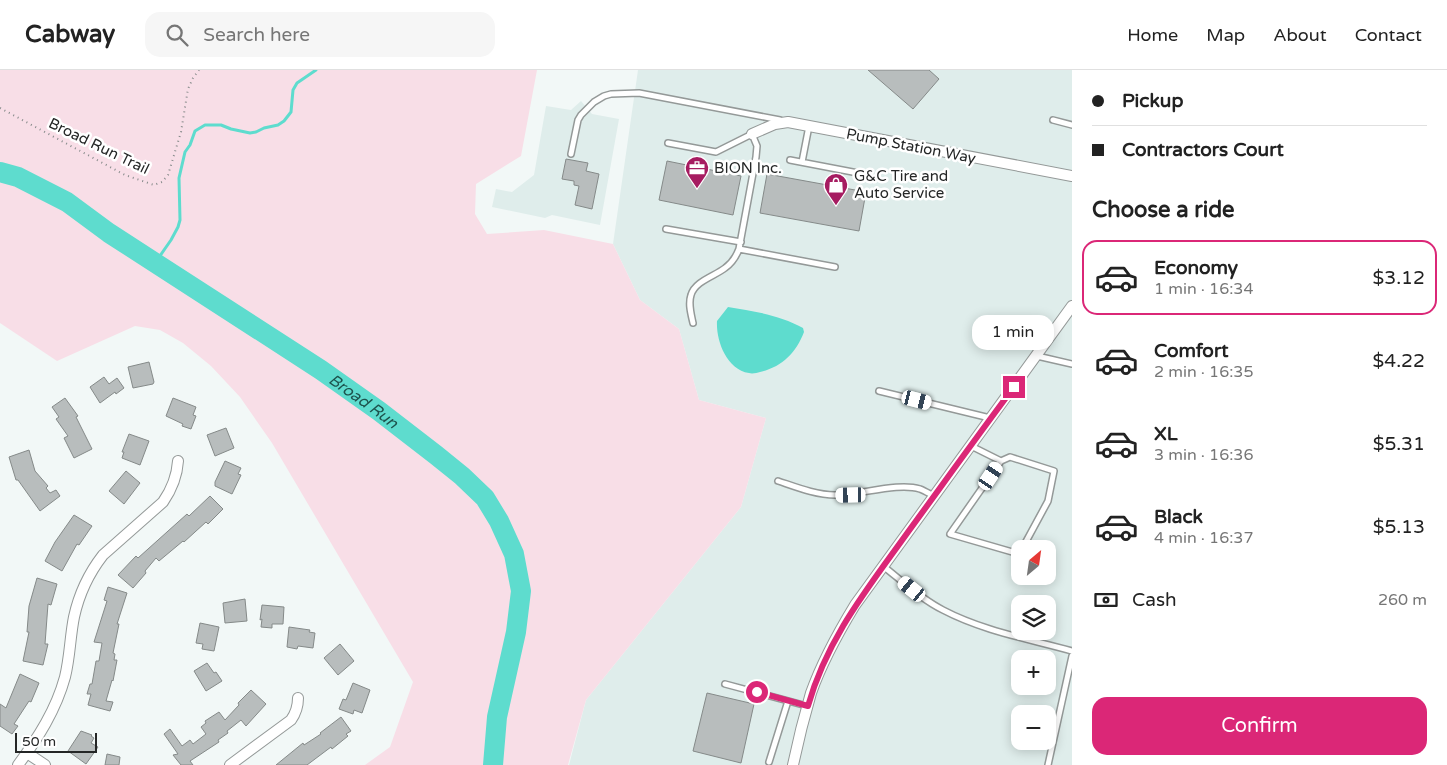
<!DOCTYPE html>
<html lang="en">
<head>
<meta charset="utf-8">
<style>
  :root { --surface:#fff; --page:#f6f6f6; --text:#222; --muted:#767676; --line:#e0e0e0; --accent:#db2777 }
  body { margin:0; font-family:"Varela Round",sans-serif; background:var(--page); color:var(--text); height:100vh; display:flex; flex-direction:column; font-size:19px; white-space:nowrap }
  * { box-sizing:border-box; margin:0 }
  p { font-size:16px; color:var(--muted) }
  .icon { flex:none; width:28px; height:28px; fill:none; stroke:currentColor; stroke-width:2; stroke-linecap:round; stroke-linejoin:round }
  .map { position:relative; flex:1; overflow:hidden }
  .details { display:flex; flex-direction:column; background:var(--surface); width:375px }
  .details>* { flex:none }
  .guide { display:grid; align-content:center; height:110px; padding:0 20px; background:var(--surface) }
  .needle { width:32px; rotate:29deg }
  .buttons { position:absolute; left:1011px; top:470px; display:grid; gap:10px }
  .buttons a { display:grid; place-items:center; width:45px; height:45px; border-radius:10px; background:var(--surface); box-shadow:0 2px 12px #0003; font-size:25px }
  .scale { position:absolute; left:15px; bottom:12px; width:82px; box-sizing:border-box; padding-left:5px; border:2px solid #242626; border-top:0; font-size:14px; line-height:18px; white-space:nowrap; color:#242626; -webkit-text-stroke:4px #fff; paint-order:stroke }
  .end { position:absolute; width:22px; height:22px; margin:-11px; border:6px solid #db2777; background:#fff; box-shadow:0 0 0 2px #fff }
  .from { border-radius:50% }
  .bubble { position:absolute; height:35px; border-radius:15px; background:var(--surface); box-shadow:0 2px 12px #0003; font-size:16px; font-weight:600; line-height:35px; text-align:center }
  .car { position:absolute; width:15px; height:30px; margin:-15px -8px; border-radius:6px; box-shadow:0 0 4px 1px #0007; background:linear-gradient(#fff 24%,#345 0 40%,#fff 0 76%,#345 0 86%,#fff 0) }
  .guide b { display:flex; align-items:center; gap:18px; height:48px; font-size:19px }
  .guide b+b { border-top:1px solid var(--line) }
  .guide i { width:12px; height:12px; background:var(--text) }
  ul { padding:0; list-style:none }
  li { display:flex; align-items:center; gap:15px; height:75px; margin:0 10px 8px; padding:0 10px; border:2px solid transparent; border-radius:15px }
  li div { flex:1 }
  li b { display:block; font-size:19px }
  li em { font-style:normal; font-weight:600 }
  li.active { border-color:var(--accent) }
  li>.icon { width:45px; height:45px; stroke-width:1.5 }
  h2 { padding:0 20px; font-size:22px; line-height:60px }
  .pay { display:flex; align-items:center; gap:12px; height:55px; padding:0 20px; font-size:19px }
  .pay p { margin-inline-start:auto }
  .cta { display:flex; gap:10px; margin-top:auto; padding:10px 20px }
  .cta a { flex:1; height:58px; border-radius:15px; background:var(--accent); color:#fff; font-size:20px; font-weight:600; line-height:58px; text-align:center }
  header { display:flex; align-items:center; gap:30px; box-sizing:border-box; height:70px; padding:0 25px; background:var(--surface); border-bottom:1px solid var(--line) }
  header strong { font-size:24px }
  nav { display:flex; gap:28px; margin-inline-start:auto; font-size:18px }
  .search { width:350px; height:45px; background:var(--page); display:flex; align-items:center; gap:12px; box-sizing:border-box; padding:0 18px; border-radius:15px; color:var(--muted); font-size:19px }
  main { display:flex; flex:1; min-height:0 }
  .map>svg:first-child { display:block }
  .built { fill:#dfedeb; fill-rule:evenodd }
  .green { fill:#f8dee7 }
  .water { fill:#5edcce }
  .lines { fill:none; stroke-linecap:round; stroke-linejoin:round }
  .stream { stroke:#5edcce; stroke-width:3 }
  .river { stroke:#5edcce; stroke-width:20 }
  .building { fill:#b8bdbd; stroke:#858a89 }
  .lane-casing { stroke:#949998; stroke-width:8 }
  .street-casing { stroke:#949998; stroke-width:12 }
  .path { stroke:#878b8b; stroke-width:2; stroke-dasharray:1 4; stroke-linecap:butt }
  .lane { stroke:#fff; stroke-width:5 }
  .street { stroke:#fff; stroke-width:10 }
  .route { stroke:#db2777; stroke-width:6 }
  .labels { text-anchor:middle; stroke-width:5; stroke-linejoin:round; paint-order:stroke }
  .street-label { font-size:15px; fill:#242626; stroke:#fff }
  .poi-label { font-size:15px; fill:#242626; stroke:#fff; text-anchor:start }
  .water-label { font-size:16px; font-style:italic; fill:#1d534d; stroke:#fff }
</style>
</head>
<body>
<header>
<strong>Cabway</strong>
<div class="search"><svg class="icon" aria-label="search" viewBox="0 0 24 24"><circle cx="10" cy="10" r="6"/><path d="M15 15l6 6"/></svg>Search here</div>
<nav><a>Home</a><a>Map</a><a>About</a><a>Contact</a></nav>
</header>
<main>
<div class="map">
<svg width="1072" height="695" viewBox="0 0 1072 695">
  <rect width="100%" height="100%" fill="#f2f8f7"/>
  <path class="built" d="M638,0H1072V695H569L586,630L741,437L766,348L699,330L679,259L640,230L613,174ZM1020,479H1048V506H1020ZM1020,534H1048V561H1020ZM1020,589H1048V616H1020ZM1020,644H1048V671H1020Z
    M581,31L592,44L619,49L600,155L552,145L545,148L492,137L496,119L512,122L534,105L546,36L571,40Z"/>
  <path class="green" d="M0,0H537L521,86L476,114L475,144L487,164L544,160L613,174L640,230L679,259L699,330L766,348L741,437L586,630L568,695H365L390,677L413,612L272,373L240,327L211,296L183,273L160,260L135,256L57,291L0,253Z"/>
  <path class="water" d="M728,237C753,241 780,245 803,258L804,262C796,283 782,297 760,302C757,303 752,304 749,303C726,299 716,270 717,251Z"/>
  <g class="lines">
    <path class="stream" d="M155,193L171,170L178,157L180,150L179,108L185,82L190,75L195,61L205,55H221L231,59L250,63L256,62L264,58L278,55L284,51L291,42L293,20L297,13L316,0"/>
    <path class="river" id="s1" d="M0,102L18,107L67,132L109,163L321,300L379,341L436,385L462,406L485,428L499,451L514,484L521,521L516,562L497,647L493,695"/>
  </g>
  <path class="building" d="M868,0H929L939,9L913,39Z
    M566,89L588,93L586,101L599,104L592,139L575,135L579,116L574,115V111L562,109Z
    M667,91L741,106L733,145L659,130Z
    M767,104L866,122L859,161L760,143Z
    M149,292L154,312L153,314L133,318L128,297Z
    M104,307L109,314L117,308L124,318L116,324L115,322L100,333L90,317Z
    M65,328L78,346L76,347L92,379L74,388L64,368L68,366L56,349L59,347L52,337Z
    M173,328L196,337L193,345L196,346L191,359L182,356L183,354L166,346Z
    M226,358L234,378L215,386L207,365Z
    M129,364L149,371L140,395L122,388L124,382H122Z
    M29,380L35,401L48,416L46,418L50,423L56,420L60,426L40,441L18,410H16L9,387Z
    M225,391L241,398L238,404L241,405L232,424L215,416V412Z
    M126,401L140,413L124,434L109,421Z
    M210,426L223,439L208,454L206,452L184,472L183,471L159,491L156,488L145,501L146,503L133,518L118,505L136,486L138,488L187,444L189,446Z
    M74,445L92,456L79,475L77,474L62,501L45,491L55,472Z
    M37,508L57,514L51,535L48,534L45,574H48L43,595L23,591L29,562H27L29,536Z
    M108,517L127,523L117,554H119L113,583L115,584L114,590H117L113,611L112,610L106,631L113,632L110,641L88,635L91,624H87L90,614H92L96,591H99L102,573L94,572L107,531L104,530Z
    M245,529L247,551L225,553L223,533Z
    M262,535L284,537L283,554H272V558L261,557L262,549L260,550Z
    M200,553L219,557L214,581L202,579L203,574L196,573Z
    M289,557L310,560L309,562L315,563L313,578L298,576L297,579L287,577Z
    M340,574L354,591L338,605L324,588Z
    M207,593L214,603L216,602L222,611L206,621L194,601Z
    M20,604L39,613L31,632L29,631L14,654L18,656L12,664L0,656V634L6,638Z
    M353,613L370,620L362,643L354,640L353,644L339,639L343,629L346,630Z
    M251,620L266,634L246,656L241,650L227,661L228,663L218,670L219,672L190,691L193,695H181L173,685L178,684L164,664L170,659L182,676L190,670L193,674L206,664L201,657L206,653L205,651L219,642L225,650L239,635L238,633Z
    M707,623L754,634L741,693L693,681Z
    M341,647L351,661L346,664L348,666L332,679L331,677L307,695H276L303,673L304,675L321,664L320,663Z
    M81,661L92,665L91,666L94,668L91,673L98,677L86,694L68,681Z
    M107,684L120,687L119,695H105Z"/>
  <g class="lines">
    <g class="lane-casing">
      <path id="lane" d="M1053,50L1072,55
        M668,73L716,82L752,64L757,76L756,87L739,179L835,197
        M571,84L578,50L581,45L594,32L604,26L611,24L639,23L780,50
        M790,90L858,103
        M802,92L809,56
        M666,159L741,172
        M693,253C691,244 688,234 691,225C695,211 715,206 725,198C732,193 736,187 739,179
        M1037,286L1072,294
        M879,321L990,348
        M971,376L1001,391
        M778,411C796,417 816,425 835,425C860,425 898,412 920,419C925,421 930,424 934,426
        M1020,482L1019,484L950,464L1001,391L1010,387L1054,401L1048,431L1022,479
        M883,496C902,511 921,529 943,540C983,561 1029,569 1072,581
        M725,614L807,636
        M769,692L788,631
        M1048,695L1072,586"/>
    </g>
    <g class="street-casing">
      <path id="street" d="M752,64L775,54L788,52L1072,106
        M27,683L45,695
        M18,695C38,668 56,640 65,607C70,587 70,567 74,547C79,524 89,503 103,485L163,432C172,419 177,407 178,391
        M230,695L291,650C296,643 298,637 298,628
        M793,695C798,671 804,647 811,623C822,592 838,563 855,535L1072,236"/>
    </g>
    <path class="path" d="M0,38L125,105L154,115L162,112L168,105L181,62L188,19L193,8L199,0"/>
    <use href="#lane" class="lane"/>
    <use href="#street" class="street"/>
  </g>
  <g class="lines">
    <path class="route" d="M757,622L808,636C827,568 868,518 908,462C943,414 978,365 1014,317"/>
  </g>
  <defs>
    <g id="office-pin" transform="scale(1.25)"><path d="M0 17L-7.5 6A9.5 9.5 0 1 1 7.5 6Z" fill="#a61c61" stroke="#fff"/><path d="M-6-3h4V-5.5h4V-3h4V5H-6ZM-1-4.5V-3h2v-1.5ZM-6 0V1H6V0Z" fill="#fff"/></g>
    <g id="shop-pin" transform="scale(1.25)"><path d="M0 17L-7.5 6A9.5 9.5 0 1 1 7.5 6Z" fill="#a61c61" stroke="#fff"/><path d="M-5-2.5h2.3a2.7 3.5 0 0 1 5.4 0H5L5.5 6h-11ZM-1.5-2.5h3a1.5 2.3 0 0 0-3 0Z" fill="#fff"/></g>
  </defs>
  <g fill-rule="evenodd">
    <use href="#office-pin" x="697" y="98"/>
    <use href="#shop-pin" x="836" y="115"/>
  </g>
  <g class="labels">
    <g class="street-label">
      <text transform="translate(99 76) rotate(26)" y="5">Broad Run Trail</text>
      <text transform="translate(911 76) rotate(11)" y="5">Pump Station Way</text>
    </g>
    <g class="poi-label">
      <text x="714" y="103">BION Inc.</text>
      <text x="854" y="111">G&amp;C Tire and<tspan x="854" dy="17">Auto Service</tspan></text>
    </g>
    <g class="water-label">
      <text dy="6" stroke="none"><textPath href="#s1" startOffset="431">Broad Run</textPath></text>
    </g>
  </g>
</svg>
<div class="buttons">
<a><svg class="needle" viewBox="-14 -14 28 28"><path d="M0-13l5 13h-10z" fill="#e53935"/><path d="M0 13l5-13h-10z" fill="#767676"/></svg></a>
<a><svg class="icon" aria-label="layers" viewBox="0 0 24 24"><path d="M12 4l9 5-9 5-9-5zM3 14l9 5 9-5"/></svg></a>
<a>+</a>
<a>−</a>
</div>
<div class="scale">50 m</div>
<i class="end from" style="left:757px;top:622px"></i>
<i class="end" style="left:1014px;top:317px"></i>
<div class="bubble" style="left:972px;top:245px;width:82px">1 min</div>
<i class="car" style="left:917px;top:330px;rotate:104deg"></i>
<i class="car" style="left:991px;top:406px;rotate:34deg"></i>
<i class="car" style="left:851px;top:425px;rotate:269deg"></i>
<i class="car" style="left:912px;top:519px;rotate:309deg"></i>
</div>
<section class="details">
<div class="guide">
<b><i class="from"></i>Pickup</b>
<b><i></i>Contractors Court</b>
</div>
<h2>Choose a ride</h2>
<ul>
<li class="active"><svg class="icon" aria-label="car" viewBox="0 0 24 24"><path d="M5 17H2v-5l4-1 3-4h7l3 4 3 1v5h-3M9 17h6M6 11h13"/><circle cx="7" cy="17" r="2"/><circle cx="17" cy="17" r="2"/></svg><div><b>Economy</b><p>1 min · 16:34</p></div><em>$3.12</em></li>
<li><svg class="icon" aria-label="car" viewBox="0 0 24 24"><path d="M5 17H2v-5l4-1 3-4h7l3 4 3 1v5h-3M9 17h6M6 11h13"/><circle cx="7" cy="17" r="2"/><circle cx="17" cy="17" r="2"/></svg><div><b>Comfort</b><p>2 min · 16:35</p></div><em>$4.22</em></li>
<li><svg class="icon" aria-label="car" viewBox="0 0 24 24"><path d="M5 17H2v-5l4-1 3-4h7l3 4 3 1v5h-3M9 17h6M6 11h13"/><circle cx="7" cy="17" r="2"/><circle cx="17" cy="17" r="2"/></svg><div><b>XL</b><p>3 min · 16:36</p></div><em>$5.31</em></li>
<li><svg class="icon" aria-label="car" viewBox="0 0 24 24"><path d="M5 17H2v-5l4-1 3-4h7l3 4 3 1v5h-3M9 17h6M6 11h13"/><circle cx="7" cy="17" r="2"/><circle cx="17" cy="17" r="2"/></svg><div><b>Black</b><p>4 min · 16:37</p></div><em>$5.13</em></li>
</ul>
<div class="pay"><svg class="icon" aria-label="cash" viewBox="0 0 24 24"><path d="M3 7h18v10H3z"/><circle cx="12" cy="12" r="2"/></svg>Cash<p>260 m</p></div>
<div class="cta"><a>Confirm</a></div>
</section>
</main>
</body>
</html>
